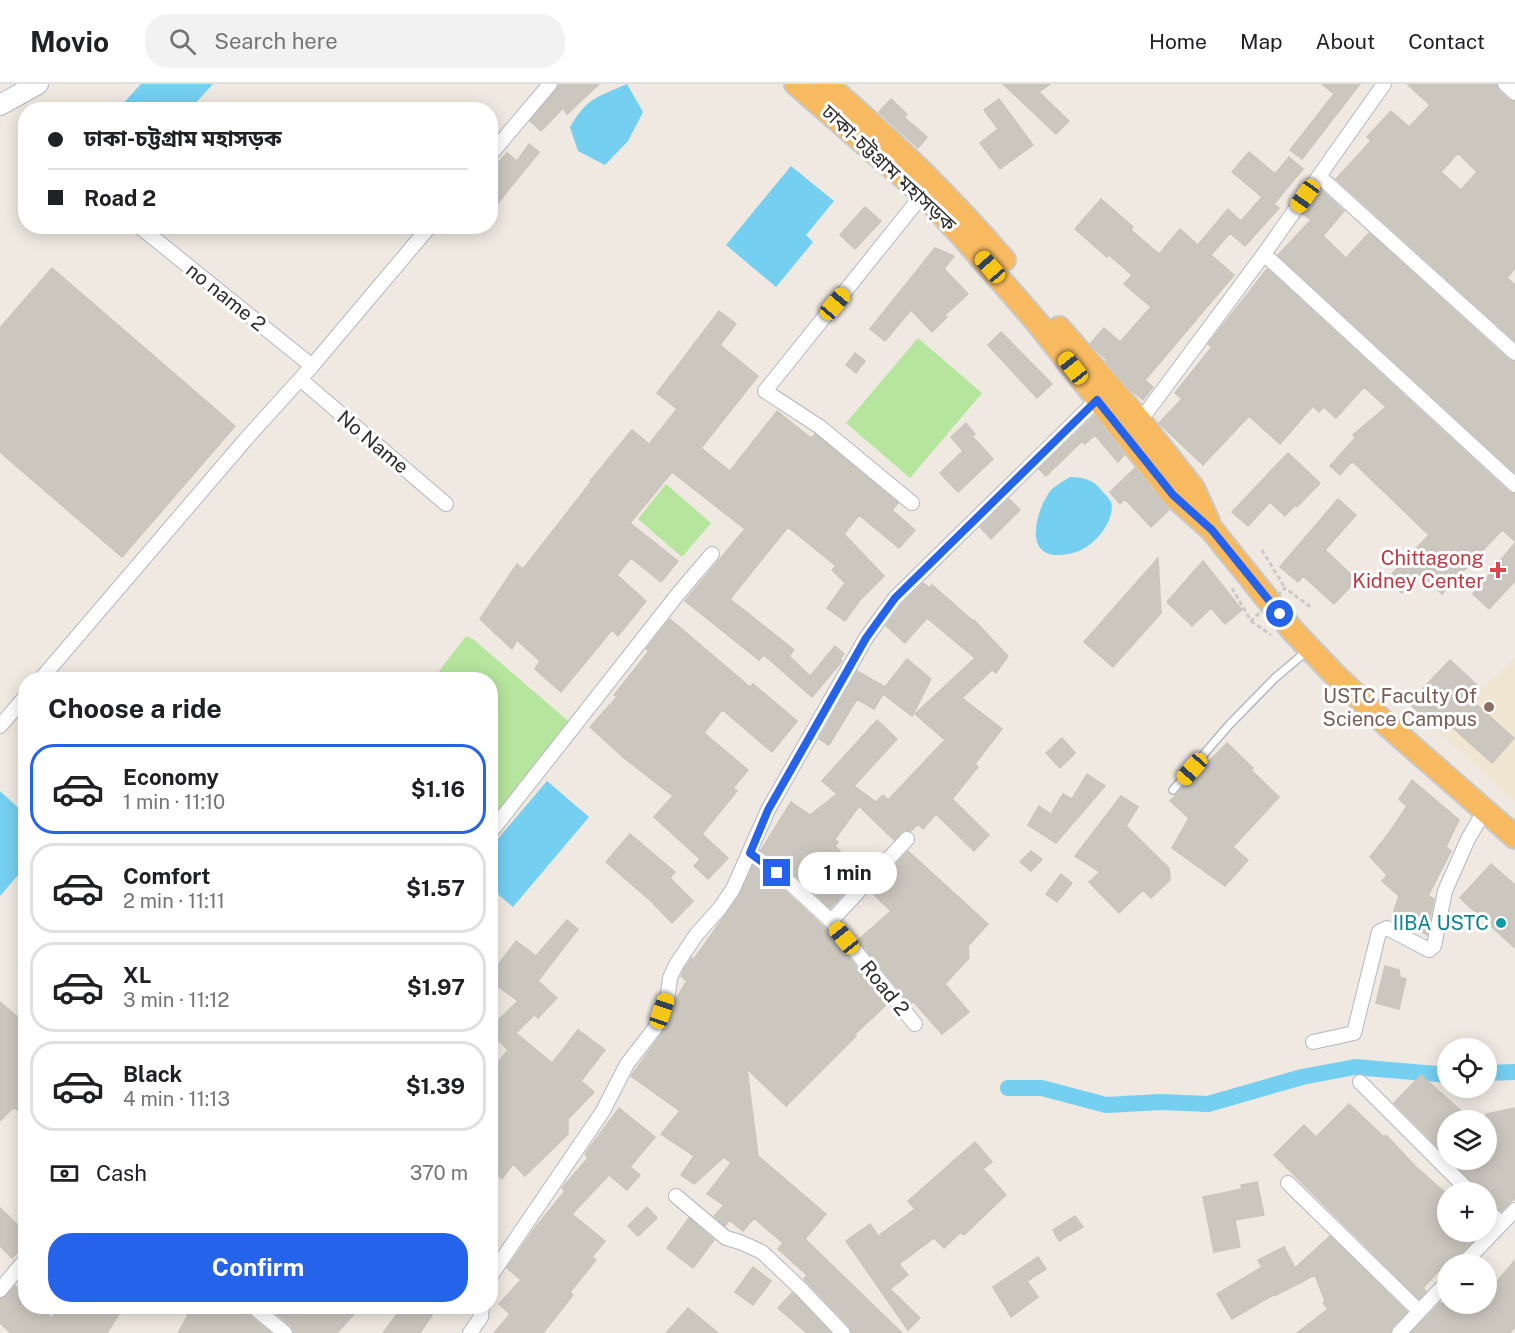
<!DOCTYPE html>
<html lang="en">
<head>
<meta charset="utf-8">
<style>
  :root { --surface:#fff; --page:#f2f2f2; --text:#202124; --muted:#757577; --line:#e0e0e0; --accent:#2563eb }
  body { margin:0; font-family:"Public Sans","Noto Sans Bengali",sans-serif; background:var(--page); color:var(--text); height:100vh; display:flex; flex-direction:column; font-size:22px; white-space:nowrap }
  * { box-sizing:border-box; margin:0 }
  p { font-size:20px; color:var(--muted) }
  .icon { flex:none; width:33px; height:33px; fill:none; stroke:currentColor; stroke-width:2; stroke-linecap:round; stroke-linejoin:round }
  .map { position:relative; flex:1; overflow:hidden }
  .panel { position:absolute; left:18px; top:588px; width:480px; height:642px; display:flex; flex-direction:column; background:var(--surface); border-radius:24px; box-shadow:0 3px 15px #0003 }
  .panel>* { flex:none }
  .banner { position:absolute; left:18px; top:18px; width:480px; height:132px; border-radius:24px; box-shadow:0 3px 15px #0003; display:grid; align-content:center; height:132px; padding:0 30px; background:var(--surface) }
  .buttons { position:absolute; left:1437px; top:954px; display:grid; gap:12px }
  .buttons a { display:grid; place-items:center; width:60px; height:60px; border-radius:50%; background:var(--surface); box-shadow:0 3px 15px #0003; font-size:30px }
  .end { position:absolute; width:27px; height:27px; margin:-14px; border:8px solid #2563eb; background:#fff; box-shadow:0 0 0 3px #fff }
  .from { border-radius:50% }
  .bubble { position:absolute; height:42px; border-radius:21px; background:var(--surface); box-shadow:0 3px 15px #0003; font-size:20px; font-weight:700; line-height:42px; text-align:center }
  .car { position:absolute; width:18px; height:36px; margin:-18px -9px; border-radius:8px; box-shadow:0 0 4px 2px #0007; background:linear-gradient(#f5c518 24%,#345 0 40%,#f5c518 0 76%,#345 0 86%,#f5c518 0) }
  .banner b { display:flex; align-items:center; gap:21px; height:57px; font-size:22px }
  .banner b+b { border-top:2px solid var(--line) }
  .banner i { width:15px; height:15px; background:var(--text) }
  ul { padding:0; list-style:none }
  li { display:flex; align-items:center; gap:18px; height:90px; margin:0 12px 9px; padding:0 18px; border:3px solid var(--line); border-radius:24px }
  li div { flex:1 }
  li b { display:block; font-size:22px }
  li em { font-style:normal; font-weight:700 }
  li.current { border-color:var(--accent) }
  li>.icon { width:54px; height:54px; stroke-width:1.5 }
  h2 { padding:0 30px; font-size:27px; line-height:72px }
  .pay { display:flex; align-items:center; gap:15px; height:66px; padding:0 30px; font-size:22px }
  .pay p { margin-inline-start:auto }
  .button { display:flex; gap:12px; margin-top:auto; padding:12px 30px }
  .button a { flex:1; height:69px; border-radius:24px; background:var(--accent); color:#fff; font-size:24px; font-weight:700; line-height:69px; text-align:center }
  header { display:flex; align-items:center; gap:36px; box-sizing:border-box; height:84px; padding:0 30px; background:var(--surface); border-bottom:2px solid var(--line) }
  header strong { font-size:28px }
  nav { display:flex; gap:33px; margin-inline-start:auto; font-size:21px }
  .search { width:420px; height:54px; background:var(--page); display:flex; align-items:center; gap:15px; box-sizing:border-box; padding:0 21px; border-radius:24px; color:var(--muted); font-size:22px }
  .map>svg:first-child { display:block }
  .education { fill:#f0e6d1 }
  .green { fill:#b6e59e }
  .water { fill:#75cff0 }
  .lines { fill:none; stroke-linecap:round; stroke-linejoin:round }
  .canal { stroke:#75cff0; stroke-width:16 }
  .building { fill:#cbc7bf; stroke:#cbc5ba; stroke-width:1.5; fill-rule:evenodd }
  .service-casing { stroke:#b4b7c1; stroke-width:10 }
  .minor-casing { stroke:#b4b7c1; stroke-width:16 }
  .secondary-casing { stroke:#b4b7c1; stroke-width:22 }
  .trunk-casing { stroke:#c9c9c9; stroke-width:26 }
  .path { stroke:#c9c9c9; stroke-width:3; stroke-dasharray:4.5 3; stroke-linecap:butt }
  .service { stroke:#fff; stroke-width:7 }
  .minor { stroke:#fff; stroke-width:14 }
  .secondary { stroke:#fff; stroke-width:20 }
  .trunk { stroke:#f8ba60; stroke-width:22 }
  .path-bridge { stroke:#c9c9c9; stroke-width:3; stroke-dasharray:4.5 3; stroke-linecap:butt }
  .route { stroke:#2563eb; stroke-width:8 }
  .health-dot { fill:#e0444e; stroke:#fff; stroke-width:2 }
  .education-dot { fill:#8d6e63; stroke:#fff; stroke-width:2 }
  .culture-dot { fill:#0f9aa8; stroke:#fff; stroke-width:2 }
  .labels { text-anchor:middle; stroke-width:6; stroke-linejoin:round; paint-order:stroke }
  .street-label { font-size:20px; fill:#2e2e2e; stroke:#fff }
  .health-label { font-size:20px; fill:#be3a42; stroke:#fff; text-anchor:end }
  .education-label { font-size:20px; fill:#785e54; stroke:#fff; text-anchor:end }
  .culture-label { font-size:20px; fill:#0d838f; stroke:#fff; text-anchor:end }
</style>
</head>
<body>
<header>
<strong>Movio</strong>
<div class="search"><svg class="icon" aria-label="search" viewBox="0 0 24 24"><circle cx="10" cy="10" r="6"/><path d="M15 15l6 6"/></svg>Search here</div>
<nav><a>Home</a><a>Map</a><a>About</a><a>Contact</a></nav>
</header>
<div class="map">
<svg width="1515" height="1249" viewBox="0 0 1515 1249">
  <rect width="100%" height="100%" fill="#efe9e1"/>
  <path class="education" d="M1515,574V718L1438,647Z"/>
  <path class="green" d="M918,254L982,309L910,394L846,339Z
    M666,400L711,439L682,473L638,435Z
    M466,552L473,555L568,637L491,737L490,596L433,595Z"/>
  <path class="water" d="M141,0H213L190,25H118Z
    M627,0L643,28L628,57L605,81L578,67L570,43C587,14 597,13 627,0Z
    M791,82L834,117L806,151L813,158L776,203L726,161Z
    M1070,393C1084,393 1094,396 1102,407C1105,410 1109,414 1111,418C1113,423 1111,431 1109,436C1100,456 1082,471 1059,471C1022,472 1037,424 1051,406C1056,401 1064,397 1070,393Z
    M547,697L589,733L513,823L491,804V763Z
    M0,707L26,731L25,783L0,812Z"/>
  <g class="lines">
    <path class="canal" d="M1486,989L1515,988
      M1008,1004H1042L1106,1021L1161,1018L1208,1020L1302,993L1355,983L1448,991"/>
  </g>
  <path class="building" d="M560,0H599L567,30L563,24L541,47L530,37Z
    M1003,0H1050L1039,8L1069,37L1056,50Z
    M1322,0H1360L1302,75L1290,66L1334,10Z
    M1407,0H1496L1499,7L1509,16L1515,18V184L1507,194L1515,201V257L1336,95L1371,57L1367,53L1391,27L1409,43L1430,21ZM1458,69L1477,88L1461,106L1441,88Z
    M891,15L907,30L904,33L927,53L918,64L879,28Z
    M999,15L1033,61L1000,85L980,59L998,45L984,26Z
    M529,60L539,68L490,129V88L507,69L517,77Z
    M1249,68L1275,90L1289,73L1303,85L1274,120L1279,124L1245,162L1230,149L1211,171L1234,191L1145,296L1153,303L1143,316L1130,305L1106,277L1107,276L1090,260L1104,244L1120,258L1151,223L1124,200L1132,191L1109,171L1107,173L1075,145L1101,115L1133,143L1131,146L1159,170L1180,145L1198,161L1228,125L1241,137L1262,113L1232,88Z
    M1321,106L1344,127L1323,152L1346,174L1369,149L1509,276L1515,278V389L1278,171L1311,136L1303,130Z
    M865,123L881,137L855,165L840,151Z
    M935,164L954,172L944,185L968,210L945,231L947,233L932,248L911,226L885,257L870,245Z
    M52,184L235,342L122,473L0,368V244Z
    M1267,185L1509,408L1515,410V457L1502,446L1442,510L1420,490L1402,509L1387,495L1429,451L1352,377L1340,391L1330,382L1355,354L1353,351L1386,323L1364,303L1336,334L1324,323L1319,328L1313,322L1280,360L1249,332L1203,381L1159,339L1182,315L1175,309L1212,263L1208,260Z
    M719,227L736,240L720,261L758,292L701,364L730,387L777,327L811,354L815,350L898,419L892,426L915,446L899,464L859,431L844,450L884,492L860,516L845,537L827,524L845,499L832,486L836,482L788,443L730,515L794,566L789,572L810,592L835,562L844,570L840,575L842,577L812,613L764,571L759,576L685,517L745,445L672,388L630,439L678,477L661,498L631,474L617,491L646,517L618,552L612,546L561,608L535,585L540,577L517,556L512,565L480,535L517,480L523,485L591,398L590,397L632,346L649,360L677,325L657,309Z
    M1001,248L1052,300L1037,314L988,261Z
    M855,269L865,277L856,289L846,281Z
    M1094,332L1124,371L1118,378L1095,351L1085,360L1082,357L1046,392L1039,385Z
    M966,339L975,350L972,352L993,375L958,408L940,389L963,367L951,353Z
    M1288,369L1320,399L1297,423L1295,421L1285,432L1270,418L1248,442L1232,428Z
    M1135,384L1169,426L1151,443L1125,415L1120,420L1110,408Z
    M1009,415L1020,426L991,455L980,443Z
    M1338,415L1356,431L1325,466L1357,496L1334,520L1303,492L1298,498L1280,483Z
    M1515,459V497L1489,525L1473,510Z
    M1158,474L1161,529L1113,583L1084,558Z
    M1203,477L1242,526L1225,540L1211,524L1192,542L1167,518Z
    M923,499L930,504L932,501L973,537L974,536L1008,572L996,589L992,586L962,614L1002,645L975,680L978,683L952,715L989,751L974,767L936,730L923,745L918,740L911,747L905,746L901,748L894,756L859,722L835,755L838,758L835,762L862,790L830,824L796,792L761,766L791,718L810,731L837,710L822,697L877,636L897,655L854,702L876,718L883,711L888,716L945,656L915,630L975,574L927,534L905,559L886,542L902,520Z
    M670,535L750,603L753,600L797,637L772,668L724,627H721L704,649L748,686L733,704L737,707L702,750L728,774L708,795L694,782L700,775L654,733L673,712L624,674L590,643L617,613L614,611L649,567L646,565Z
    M907,575L931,595L912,632L883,610L874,625L857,615L829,661L819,655L857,587L885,603Z
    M1450,576L1477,601L1467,612L1514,654L1492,679L1444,636L1436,645L1409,619Z
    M1062,654L1075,669L1060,684L1046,669Z
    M1227,659L1253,684L1251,686L1279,713L1233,763L1248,776L1225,802L1172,764L1189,734L1170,717Z
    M1087,690L1105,702L1056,759L1028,741L1039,722L1051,730L1063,710L1072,715Z
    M1412,696L1459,736L1446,763L1451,767L1428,812L1434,815L1427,851L1392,833L1399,812L1382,797L1387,791L1370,773L1389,749L1407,722L1399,715Z
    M1121,712L1138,723L1126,742L1169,784L1170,796L1151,814L1143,806L1119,829L1089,798L1100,788L1075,772Z
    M630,750L675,788L670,794L693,817L672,839L653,819L606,778Z
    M908,767L988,840L968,862L969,874L945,900L969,928L942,950L913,917L911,920L908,917L858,856L891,827L871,808Z
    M1031,767L1042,775L1031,787L1020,778Z
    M1491,780L1515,801V864L1460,814Z
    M753,782L784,806L824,843L887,920L854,951L856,952L786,1022L747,985L758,1072L826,1130L805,1155L902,1249H852L850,1243L804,1195L807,1191L778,1165L783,1159L754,1134L743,1147L729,1136L725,1142L714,1132L724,1121L707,1110L731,1079L724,1073L694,1100L681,1091L694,1072L661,1050L680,1027L631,992L663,948L676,915L687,897L681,892L684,885L692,874L694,875L740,810Z
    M1061,790L1072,799L1057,818L1046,810Z
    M567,836L578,845L538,897L557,914L538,934L534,931L516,949L552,979L578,946L605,966L581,997L594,1008L568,1035V1050L525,1092L513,1080L502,1095L490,1084V989L508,966L490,948V944L518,917L490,896V892L516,857L536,872Z
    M1385,882L1399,886L1400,893L1406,895L1399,925L1376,919Z
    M0,918L26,940V1017L17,1026L14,1023L0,1037Z
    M1421,991L1471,1036H1448V1073L1394,1019Z
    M1349,1020L1384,1053L1386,1051L1416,1083L1448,1111V1148H1482L1457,1174L1454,1180H1445L1423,1204L1426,1207L1419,1215L1274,1071L1304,1041L1316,1053Z
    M619,1024L655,1053L630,1083L640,1091L627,1106L609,1091L572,1130L605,1157L592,1173L596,1176L570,1208L573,1211L543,1249H494L510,1230L499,1220L521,1196L507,1184L535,1144L565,1107L562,1104L588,1074L585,1070Z
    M1515,1024V1114L1501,1127L1492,1118L1486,1116V1108H1479L1476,1102L1450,1076H1486V1030Z
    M975,1058L992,1078L983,1085L1006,1111L964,1151L961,1148L944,1164L934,1154L899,1180L908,1191L890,1205L920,1234L908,1246L846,1157L870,1140L878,1152L915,1125L908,1117Z
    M1257,1098L1264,1131L1235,1136L1240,1163L1214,1168L1203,1113L1242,1105L1241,1101Z
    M647,1123L657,1134L638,1152L628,1142Z
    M0,1124L26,1149V1160L12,1174L0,1162Z
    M1075,1132L1083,1143L1059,1157L1053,1146Z
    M689,1134L714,1156L693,1184L667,1164Z
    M1330,1152L1407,1228L1392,1243L1390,1249H1297L1328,1225L1323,1219L1325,1217L1315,1191L1276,1211L1275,1210L1232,1235L1217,1210L1262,1183L1258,1176L1284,1163L1295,1184Z
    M1038,1173L1046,1185L1027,1197L1038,1213L1011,1233L993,1203Z
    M1515,1176V1243L1510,1249H1411L1440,1219L1486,1220V1193L1495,1200Z
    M753,1183L771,1197L753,1221L735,1208Z
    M15,1202L26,1210V1222H39L52,1234L60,1222H124L107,1249H11L0,1239V1215L6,1212Z
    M792,1209L796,1212L831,1249H807L778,1224Z
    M176,1222H243L246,1229L271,1249H178L188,1231Z
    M267,1222H361L337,1249H294L291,1242Z
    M403,1222H438L420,1249H383Z
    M688,1224L718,1249H666Z"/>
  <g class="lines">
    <g class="service-casing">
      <path id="service" d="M1173,706L1229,641L1275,594L1308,566"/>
    </g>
    <g class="minor-casing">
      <path id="minor" d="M1505,0L1515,9
        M490,71L550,0
        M1319,92L1515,269
        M140,143L312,282
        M1264,170L1515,401
        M300,295L446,420
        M1140,337L1264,170L1384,0
        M912,419L820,343L765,307L927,105
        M40,596L246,355L312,282L430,142
        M0,642L26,612
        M490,749L678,510L712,470
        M750,769L790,799L831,837L915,940
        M831,837L907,755
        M1313,958L1354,949L1379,848L1387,844L1429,866L1434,862L1445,807L1468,755L1485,726
        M1360,998L1470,1108
        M1288,1099L1419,1227
        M676,1112L726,1154L740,1158L762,1168L802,1206L843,1249
        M1486,1125L1501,1139
        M1463,1180L1515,1126
        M490,1193L603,1027L627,980L655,944L668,910L670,894L676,881L696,851L720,824L733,805L768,726L866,554L895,514L1097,316
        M0,1206L26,1175
        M252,1222L285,1249
        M470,1249L481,1233L482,1222
        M1399,1249L1448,1197"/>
    </g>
    <g class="secondary-casing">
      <path id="secondary" d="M0,21L38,0"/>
    </g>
    <g class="trunk-casing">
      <path id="trunk" d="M796,0L924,111L963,153L1036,237L1173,411L1212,446L1293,547L1333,589L1386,640L1515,753
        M826,0C889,54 949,112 1004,176
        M1059,244L1140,337L1193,404L1208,437"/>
    </g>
    <path class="path" d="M1262,466L1285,504
      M1251,537L1271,551"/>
    <use href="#service" class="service"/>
    <use href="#minor" class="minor"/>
    <use href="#secondary" class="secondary"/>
    <use href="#trunk" class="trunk"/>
    <path class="path-bridge" d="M1232,504L1251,537L1285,504L1312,524"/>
  </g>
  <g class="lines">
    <path class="route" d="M777,789L750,769L768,726L866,554L895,514L1097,316L1173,411L1212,446L1280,530"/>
  </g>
  <path class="health-dot" d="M1495 477h6v6h6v6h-6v6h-6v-6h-6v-6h6z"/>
  <circle class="education-dot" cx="1489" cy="623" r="6"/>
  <circle class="culture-dot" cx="1501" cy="839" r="6"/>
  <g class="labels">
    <g class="street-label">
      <text transform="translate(889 84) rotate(43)" y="7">ঢাকা-চট্টগ্রাম মহাসড়ক</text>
      <text transform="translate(226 213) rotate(39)" y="7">no name 2</text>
      <text transform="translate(373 358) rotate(40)" y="7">No Name</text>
      <text transform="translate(885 904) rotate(51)" y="7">Road 2</text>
    </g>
    <g class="health-label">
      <text x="1484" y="481">Chittagong<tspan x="1484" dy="23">Kidney Center</tspan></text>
    </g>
    <g class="education-label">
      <text x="1477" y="619">USTC Faculty Of<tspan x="1477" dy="23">Science Campus</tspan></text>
    </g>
    <g class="culture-label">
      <text x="1489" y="846">IIBA USTC</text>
    </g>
  </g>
</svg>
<div class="buttons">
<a><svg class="icon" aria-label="locate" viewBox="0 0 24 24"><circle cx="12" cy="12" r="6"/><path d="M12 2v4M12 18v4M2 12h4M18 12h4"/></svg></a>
<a><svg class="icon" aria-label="layers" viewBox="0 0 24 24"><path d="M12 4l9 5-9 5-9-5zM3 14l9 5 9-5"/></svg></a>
<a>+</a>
<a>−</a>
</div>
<i class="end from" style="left:1280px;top:530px"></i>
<i class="end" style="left:777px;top:789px"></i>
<div class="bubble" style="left:798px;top:768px;width:99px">1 min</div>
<i class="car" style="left:1305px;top:112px;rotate:215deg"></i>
<i class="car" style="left:990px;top:183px;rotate:319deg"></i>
<i class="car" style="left:835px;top:220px;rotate:40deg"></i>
<i class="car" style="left:1073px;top:284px;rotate:322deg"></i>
<i class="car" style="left:1192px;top:685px;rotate:221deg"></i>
<i class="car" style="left:844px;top:854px;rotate:321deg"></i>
<i class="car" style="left:662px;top:927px;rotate:19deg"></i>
<div class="banner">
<b><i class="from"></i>ঢাকা-চট্টগ্রাম মহাসড়ক</b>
<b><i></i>Road 2</b>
</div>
<section class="panel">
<h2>Choose a ride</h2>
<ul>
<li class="current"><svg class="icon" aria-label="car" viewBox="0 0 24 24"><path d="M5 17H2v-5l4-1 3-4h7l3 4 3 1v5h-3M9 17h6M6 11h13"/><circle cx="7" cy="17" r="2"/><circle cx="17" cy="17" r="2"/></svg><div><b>Economy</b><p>1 min · 11:10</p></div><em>$1.16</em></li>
<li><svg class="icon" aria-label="car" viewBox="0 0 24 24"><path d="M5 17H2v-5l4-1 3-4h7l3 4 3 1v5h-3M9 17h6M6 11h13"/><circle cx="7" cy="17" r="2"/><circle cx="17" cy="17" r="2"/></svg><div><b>Comfort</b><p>2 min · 11:11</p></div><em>$1.57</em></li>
<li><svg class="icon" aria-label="car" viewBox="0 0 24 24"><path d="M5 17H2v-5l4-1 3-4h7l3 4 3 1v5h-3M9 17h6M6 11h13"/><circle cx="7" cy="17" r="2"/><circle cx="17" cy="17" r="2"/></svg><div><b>XL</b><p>3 min · 11:12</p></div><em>$1.97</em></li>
<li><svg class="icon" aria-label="car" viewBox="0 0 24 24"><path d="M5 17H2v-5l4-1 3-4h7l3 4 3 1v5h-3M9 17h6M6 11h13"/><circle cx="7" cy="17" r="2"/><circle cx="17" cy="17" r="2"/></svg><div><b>Black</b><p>4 min · 11:13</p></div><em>$1.39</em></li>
</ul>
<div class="pay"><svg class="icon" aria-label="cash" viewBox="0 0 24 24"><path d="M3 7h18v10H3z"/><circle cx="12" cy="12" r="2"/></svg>Cash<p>370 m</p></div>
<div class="button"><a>Confirm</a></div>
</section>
</div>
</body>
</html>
